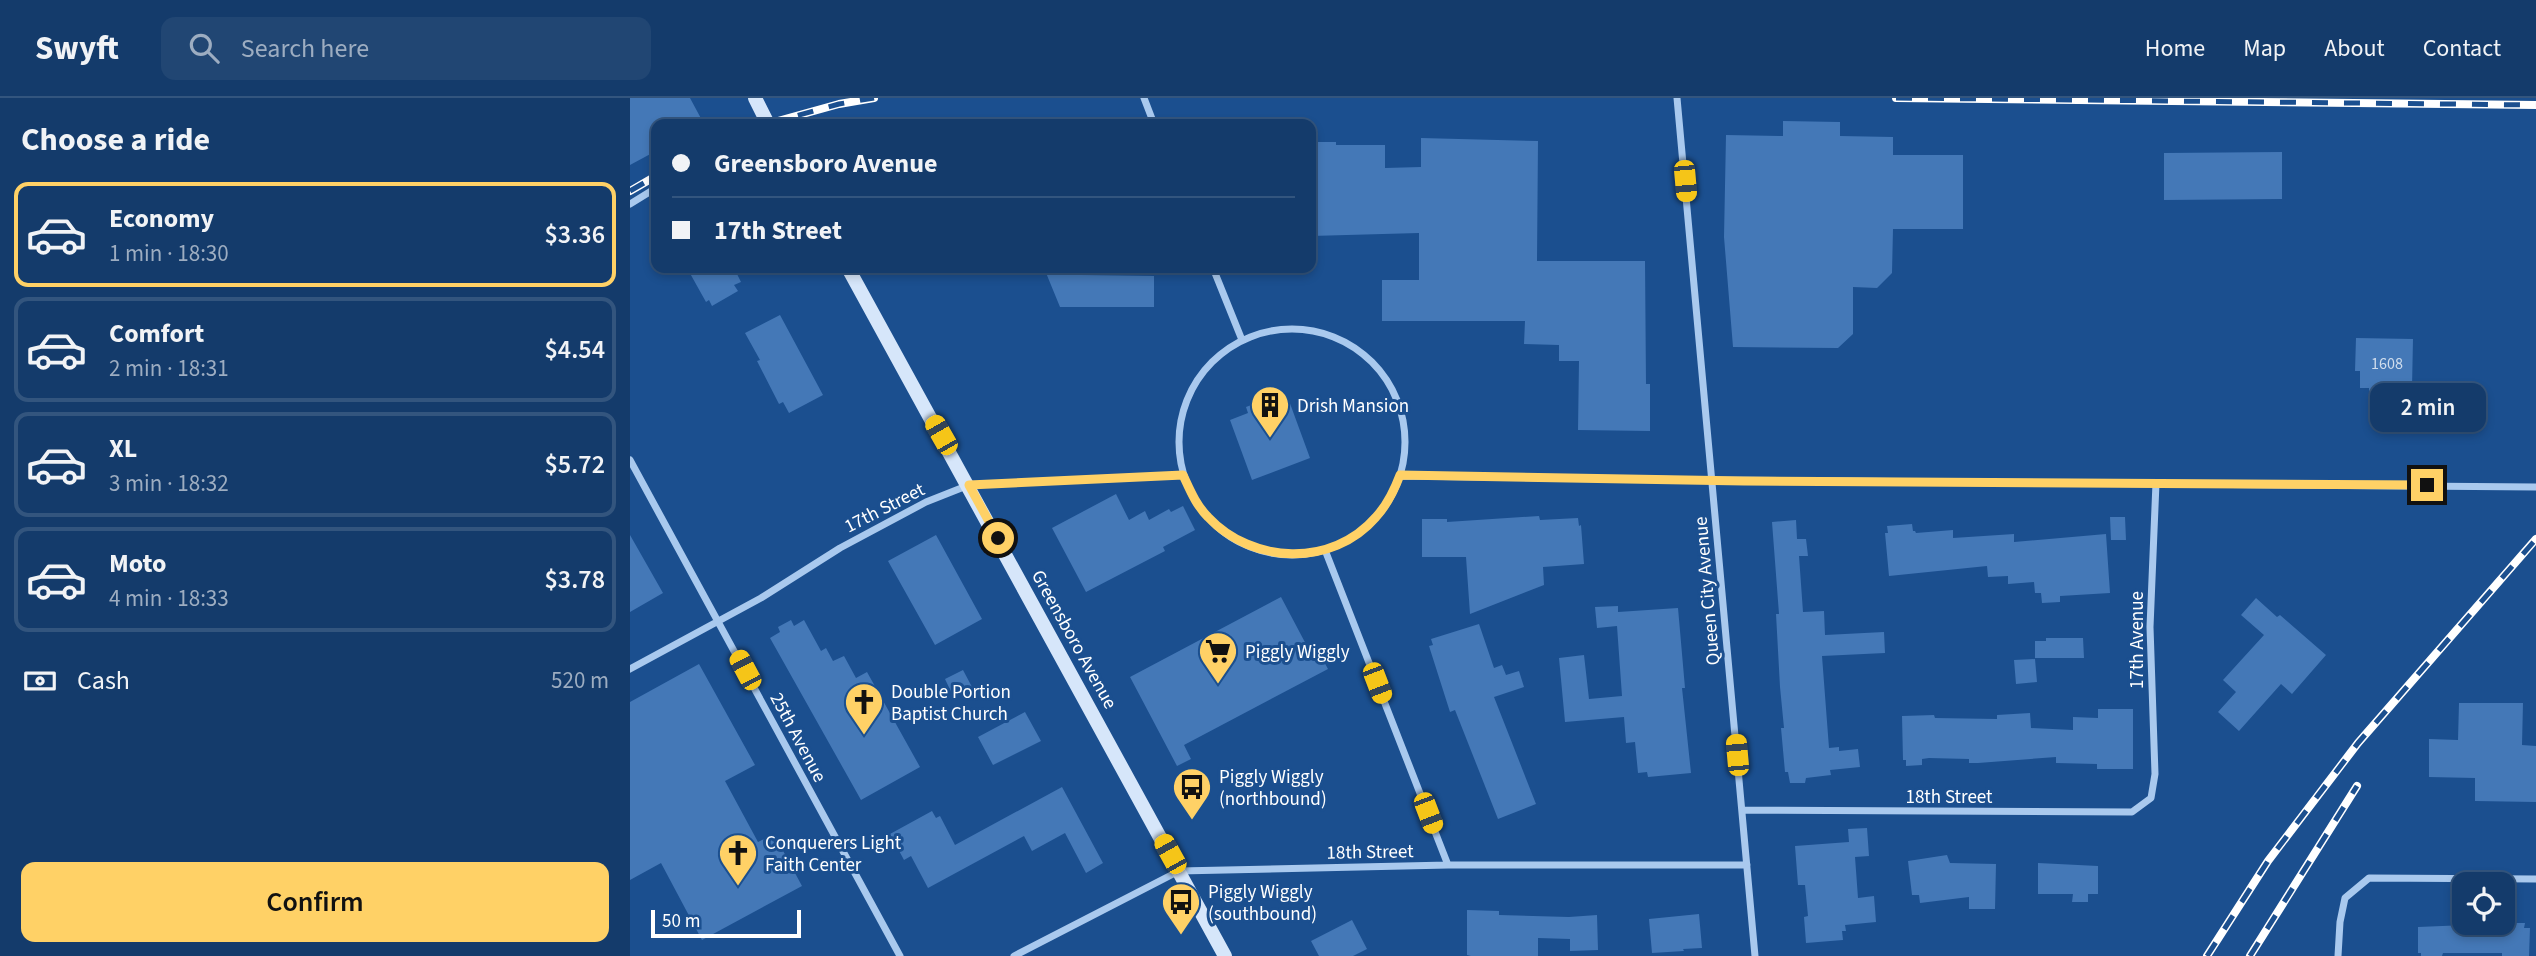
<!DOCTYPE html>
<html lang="en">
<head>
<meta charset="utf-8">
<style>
  :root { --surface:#143b6b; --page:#214673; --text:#f1f3f6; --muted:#9dadc1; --line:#33557e; --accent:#ffd166 }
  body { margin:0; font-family:"Source Sans 3",sans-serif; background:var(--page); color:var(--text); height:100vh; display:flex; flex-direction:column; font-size:26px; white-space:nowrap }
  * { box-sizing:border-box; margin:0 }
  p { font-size:23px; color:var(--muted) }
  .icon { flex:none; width:38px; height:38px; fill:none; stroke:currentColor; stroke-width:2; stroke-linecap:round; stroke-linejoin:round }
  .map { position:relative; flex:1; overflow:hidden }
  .details { display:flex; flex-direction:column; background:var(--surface); width:630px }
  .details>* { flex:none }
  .guide { position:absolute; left:21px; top:21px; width:665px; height:154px; border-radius:14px; box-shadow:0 4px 10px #0003,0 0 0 2px var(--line); display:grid; align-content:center; height:154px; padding:0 21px; background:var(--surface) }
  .buttons { position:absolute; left:1822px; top:774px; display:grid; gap:14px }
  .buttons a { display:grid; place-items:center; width:63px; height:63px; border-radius:14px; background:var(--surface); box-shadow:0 4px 10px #0003,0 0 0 2px var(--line); font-size:35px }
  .scale { position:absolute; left:21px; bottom:18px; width:150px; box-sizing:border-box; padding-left:7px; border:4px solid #fff; border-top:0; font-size:19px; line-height:24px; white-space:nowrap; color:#fff; -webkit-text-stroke:5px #1b4f8f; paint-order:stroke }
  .end { position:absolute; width:32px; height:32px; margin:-16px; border:9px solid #ffd166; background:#111; box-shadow:0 0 0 4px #111 }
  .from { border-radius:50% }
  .bubble { position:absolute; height:49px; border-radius:14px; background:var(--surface); box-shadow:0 4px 10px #0003,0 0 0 2px var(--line); font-size:23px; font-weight:600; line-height:49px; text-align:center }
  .car { position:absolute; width:21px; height:42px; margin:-21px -10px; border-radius:9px; box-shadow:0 0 5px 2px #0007; background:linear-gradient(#f5c518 24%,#345 0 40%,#f5c518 0 76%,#345 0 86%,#f5c518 0) }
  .guide b { display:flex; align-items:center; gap:24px; height:66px; font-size:26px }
  .guide b+b { border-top:2px solid var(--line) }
  .guide i { width:18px; height:18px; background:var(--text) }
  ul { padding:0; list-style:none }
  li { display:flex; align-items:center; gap:21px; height:105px; margin:0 14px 10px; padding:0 7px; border:4px solid var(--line); border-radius:14px }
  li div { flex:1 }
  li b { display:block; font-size:26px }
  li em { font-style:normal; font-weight:600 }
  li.selected { border-color:var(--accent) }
  li>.icon { width:63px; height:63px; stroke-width:1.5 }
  h2 { padding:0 21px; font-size:32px; line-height:84px }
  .pay { display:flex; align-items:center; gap:18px; height:77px; padding:0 21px; font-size:26px }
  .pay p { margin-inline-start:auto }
  .button { display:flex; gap:14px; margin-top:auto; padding:14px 21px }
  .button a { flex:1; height:80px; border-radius:14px; background:var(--accent); color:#111; font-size:28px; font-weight:600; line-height:80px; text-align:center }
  header { display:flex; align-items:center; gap:42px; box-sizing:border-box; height:98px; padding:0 35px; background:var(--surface); border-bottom:2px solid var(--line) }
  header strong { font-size:33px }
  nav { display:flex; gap:38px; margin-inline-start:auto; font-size:24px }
  .search { width:490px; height:63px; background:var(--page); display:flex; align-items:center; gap:18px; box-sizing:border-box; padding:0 24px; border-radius:14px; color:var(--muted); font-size:26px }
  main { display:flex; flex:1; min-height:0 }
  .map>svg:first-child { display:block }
  .building { fill:#4478b7 }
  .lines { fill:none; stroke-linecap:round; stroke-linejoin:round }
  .minor { stroke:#a9c9ee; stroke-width:7 }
  .secondary { stroke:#d6e6fa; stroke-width:14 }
  .rail-casing { stroke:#fff; stroke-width:8 }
  .rail { stroke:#1b4f8f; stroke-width:5; stroke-dasharray:16; stroke-linecap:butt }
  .route { stroke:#ffd166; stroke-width:9 }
  .labels { text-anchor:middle; stroke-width:6; stroke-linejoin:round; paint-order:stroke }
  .number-label { font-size:16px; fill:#d0dded }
  .poi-label { font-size:19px; fill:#fff; stroke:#1b4f8f; text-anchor:start }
  .street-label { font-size:19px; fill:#fff; stroke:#1b4f8f }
</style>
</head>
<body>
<header>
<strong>Swyft</strong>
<div class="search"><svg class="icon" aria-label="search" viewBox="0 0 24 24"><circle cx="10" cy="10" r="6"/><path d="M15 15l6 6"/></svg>Search here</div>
<nav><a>Home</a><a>Map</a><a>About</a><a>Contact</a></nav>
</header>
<main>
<section class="details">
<h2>Choose a ride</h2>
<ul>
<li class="selected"><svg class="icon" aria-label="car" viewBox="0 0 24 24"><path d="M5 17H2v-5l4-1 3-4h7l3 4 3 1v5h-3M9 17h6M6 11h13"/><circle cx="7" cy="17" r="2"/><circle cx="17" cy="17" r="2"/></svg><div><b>Economy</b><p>1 min · 18:30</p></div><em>$3.36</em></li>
<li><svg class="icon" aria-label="car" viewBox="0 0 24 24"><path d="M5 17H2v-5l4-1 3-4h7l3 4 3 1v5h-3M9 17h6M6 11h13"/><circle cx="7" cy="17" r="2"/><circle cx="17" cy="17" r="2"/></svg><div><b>Comfort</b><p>2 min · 18:31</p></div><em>$4.54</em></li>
<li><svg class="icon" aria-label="car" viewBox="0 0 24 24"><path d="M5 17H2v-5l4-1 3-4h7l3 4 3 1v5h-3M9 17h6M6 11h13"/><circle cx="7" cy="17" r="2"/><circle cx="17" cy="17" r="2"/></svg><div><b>XL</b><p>3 min · 18:32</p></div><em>$5.72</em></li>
<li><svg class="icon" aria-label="car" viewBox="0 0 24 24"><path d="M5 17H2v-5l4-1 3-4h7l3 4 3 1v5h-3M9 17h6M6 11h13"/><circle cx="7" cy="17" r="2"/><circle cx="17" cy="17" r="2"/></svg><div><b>Moto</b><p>4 min · 18:33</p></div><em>$3.78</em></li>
</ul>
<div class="pay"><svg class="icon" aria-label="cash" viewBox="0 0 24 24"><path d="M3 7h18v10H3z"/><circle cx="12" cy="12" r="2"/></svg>Cash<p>520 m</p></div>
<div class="button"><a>Confirm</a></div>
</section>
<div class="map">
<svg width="1906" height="858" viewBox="0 0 1906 858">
  <rect width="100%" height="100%" fill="#1b4f8f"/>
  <path class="building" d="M0,0H60L74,26H26V53L0,67Z
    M1153,23L1210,24V38L1263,39V57H1333V131H1263L1262,175L1247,190L1223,189V236L1208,250L1103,249L1094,139L1096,37L1153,38Z
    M791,40L908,43L907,163H1015L1016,286H1020V333L948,332L949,263H929V247L894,246L895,223H752V182H789V135L681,138V44H706V47H755V70L791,69Z
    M1652,54V101L1534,102V55Z
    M57,170H104L111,184L104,187L108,193L82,208L79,202L76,204Z
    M414,170H449L452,177L524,178V209H430Z
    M150,217L193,297L159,315L153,304L149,306L127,263L130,262L115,235Z
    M1726,240L1783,241L1782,290H1776L1775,296L1739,295V290H1730V273H1725Z
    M658,300L680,360L622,382L600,322L618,315L616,309L637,301L640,307Z
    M486,396L499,422L515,413L519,422L539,411L541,414L553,408L565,432L533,449L535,453L456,494L422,430Z
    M909,418L910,422L948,420L949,428L951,427L954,466L913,469L914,487L840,516L836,459H792V421H817V424Z
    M1480,419H1495L1496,442H1481Z
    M1166,422L1167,441H1176L1178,458H1169L1173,514L1194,513L1195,537L1254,534L1255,555L1192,558L1199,650L1209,649V653L1228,651L1230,669L1200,672L1201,677L1176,680L1175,685H1160L1158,674H1155L1151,630H1154L1150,589L1146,516H1149L1142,424Z
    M1282,426L1283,433H1285L1286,435L1323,432V440L1384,436V444L1476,436L1480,495L1430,498V504L1412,505L1411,495H1405L1404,484L1378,486V478L1358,479L1357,468L1259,478L1255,435H1258L1257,428Z
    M0,437L33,495L0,514Z
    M306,437L352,521L305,547L258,463Z
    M651,499L678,550L685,547L698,571L554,647L561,661L547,668L500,579Z
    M1626,500L1647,519L1650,517L1696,557L1662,596L1651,586L1609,633L1588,614L1606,594L1593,582L1634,537L1611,517Z
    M988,508V514L1048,510L1055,590H1052L1061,675L1018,679L1017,674L1008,675L1005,644L996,645L994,619L935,624L929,560L954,557L959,601L992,598L987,528L967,530L965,509Z
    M161,522L164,528L174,522L191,553L196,550L203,563L214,558L226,580L237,574L290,669L231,702L140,540L150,534L148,529Z
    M849,526L864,570L872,567L876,577L889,573L894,589L864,599L906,706L868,721L825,612L820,614L799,548L803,547L801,541Z
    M1416,540H1453L1454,560H1405V543H1416Z
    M1405,561L1407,584L1386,586L1384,562Z
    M69,566L125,667L95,683L128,744L144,736L172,788L72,842L31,765L0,782V604Z
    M333,572L342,589L323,598L315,581Z
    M1829,605H1893L1892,647L1906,648V704L1845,703V680L1799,679V641L1828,642Z
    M1468,611H1503V671H1467V666L1426,665V659L1348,665H1339V661L1299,660L1292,661V667L1276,668V662H1273L1272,618L1304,617L1305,620L1367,621V617L1400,615L1401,630L1443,632V619L1468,620Z
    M395,614L411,643L363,667L348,639Z
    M432,689L473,765L456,775L435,735L402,753L394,738L298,790L281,758L274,762L260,736L302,713L306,720L310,718L325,747Z
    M1237,730L1239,758L1225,759L1228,800L1244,798L1246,824L1215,827L1216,833H1212L1213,842L1176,845L1174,819L1178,818L1175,787H1168L1165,748L1219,744L1218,731Z
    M1317,757L1320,765L1366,766L1365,811H1339V799L1290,805L1289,797H1282L1278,763Z
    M1408,765L1468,768V796H1458V804H1442L1443,796H1408Z
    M837,812L869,813V817L939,819L967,817L968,852L940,853V841L908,840V858H841L837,857Z
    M1069,816L1072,850L1053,851L1054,853L1022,855L1019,821Z
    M722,822L737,851L723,858H689L681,843Z
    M1885,825H1895L1894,830H1900L1899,858H1872V855H1813L1812,858H1791V855H1788V829Z"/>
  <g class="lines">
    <path class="minor" d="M514,0L524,26
      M1047,0L1125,858
      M0,106L26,90
      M583,170L612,242
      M549 344a113 113 0 1 1 226 0a113 113 0 1 1-226 0Z
      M0,362L270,858
      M770,378L1081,382L1906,389
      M695,452L818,767
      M0,571L131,500L210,450L296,404L339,387L553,377
      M1112,712L1502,714L1521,700L1525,676L1520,529L1526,385
      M384,858L549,773L818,767H1117
      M1708,858L1710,824L1715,800L1739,780L1906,781"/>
    <path class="secondary" d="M125,0L138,26
      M218,170L595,858"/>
    <g class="rail-casing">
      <path id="rail" d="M1266,0L1906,7
        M137,26L209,6L244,0
        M0,93L26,78
        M1577,858L1638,763L1728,645L1906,441
        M1620,858L1727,688"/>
    </g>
    <use href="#rail" class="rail"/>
  </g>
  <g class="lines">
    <path class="route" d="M368,440L339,387L553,377C560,392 566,407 578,419C622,466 702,470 746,419C757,407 764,393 770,377L1114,383L1797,387"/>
  </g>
  <defs>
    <g id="building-pin" transform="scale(2.0125)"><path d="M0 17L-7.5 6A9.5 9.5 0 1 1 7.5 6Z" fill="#ffd166" stroke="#1b4f8f"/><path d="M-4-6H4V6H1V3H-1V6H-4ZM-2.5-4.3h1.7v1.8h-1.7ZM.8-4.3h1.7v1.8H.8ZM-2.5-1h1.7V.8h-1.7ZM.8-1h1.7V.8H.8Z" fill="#111"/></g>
    <g id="supermarket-pin" transform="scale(2.0125)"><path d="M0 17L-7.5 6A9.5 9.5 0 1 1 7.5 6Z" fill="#ffd166" stroke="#1b4f8f"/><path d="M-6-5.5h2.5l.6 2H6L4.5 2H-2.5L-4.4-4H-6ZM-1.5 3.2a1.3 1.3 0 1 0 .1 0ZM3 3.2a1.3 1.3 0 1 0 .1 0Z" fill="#111"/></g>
    <g id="church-pin" transform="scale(2.0125)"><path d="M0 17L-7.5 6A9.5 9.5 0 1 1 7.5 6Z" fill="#ffd166" stroke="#1b4f8f"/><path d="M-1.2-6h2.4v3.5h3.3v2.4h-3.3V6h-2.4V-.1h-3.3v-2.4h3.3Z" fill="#111"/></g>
    <g id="bus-pin" transform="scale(2.0125)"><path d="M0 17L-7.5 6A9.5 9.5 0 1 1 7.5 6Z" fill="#ffd166" stroke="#1b4f8f"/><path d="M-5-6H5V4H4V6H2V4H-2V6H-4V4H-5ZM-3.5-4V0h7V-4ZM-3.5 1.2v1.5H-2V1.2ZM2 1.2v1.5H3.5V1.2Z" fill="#111"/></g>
  </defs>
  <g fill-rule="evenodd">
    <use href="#building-pin" x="640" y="307"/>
    <use href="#supermarket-pin" x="588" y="553"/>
    <use href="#church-pin" x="234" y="604"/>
    <use href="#bus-pin" x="562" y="689"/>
    <use href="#church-pin" x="108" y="755"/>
    <use href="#bus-pin" x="551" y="804"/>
  </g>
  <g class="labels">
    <g class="number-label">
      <text x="1757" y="271">1608</text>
    </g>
    <g class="poi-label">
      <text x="667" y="314">Drish Mansion</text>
      <text x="615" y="560">Piggly Wiggly</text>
      <text x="261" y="600">Double Portion<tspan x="261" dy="22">Baptist Church</tspan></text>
      <text x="589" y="685">Piggly Wiggly<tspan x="589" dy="22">(northbound)</tspan></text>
      <text x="135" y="751">Conquerers Light<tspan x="135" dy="22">Faith Center</tspan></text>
      <text x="578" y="800">Piggly Wiggly<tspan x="578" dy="22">(southbound)</tspan></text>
    </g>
    <g class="street-label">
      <text transform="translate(254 409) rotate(-27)" y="7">17th Street</text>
      <text transform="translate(1076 493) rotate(-95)" y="7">Queen City Avenue</text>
      <text transform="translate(445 541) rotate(61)" y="7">Greensboro Avenue</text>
      <text transform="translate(1506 542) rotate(-90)" y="7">17th Avenue</text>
      <text transform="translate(169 639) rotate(62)" y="7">25th Avenue</text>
      <text x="1319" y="705">18th Street</text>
      <text transform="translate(740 753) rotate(-1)" y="7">18th Street</text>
    </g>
  </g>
</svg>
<div class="buttons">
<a><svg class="icon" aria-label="locate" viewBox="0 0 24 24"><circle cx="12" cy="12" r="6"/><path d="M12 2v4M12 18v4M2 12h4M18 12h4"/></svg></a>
</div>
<div class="scale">50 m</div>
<i class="end from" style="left:368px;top:440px"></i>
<i class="end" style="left:1797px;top:387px"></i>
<div class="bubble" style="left:1740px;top:285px;width:116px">2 min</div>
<i class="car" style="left:1055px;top:83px;rotate:175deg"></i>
<i class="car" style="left:311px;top:337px;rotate:330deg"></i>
<i class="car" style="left:115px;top:572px;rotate:332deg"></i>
<i class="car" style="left:747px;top:585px;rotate:159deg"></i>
<i class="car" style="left:1107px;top:657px;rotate:355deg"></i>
<i class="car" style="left:798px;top:715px;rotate:159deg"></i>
<i class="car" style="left:540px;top:756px;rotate:331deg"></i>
<div class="guide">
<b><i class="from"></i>Greensboro Avenue</b>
<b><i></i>17th Street</b>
</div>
</div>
</main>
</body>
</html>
